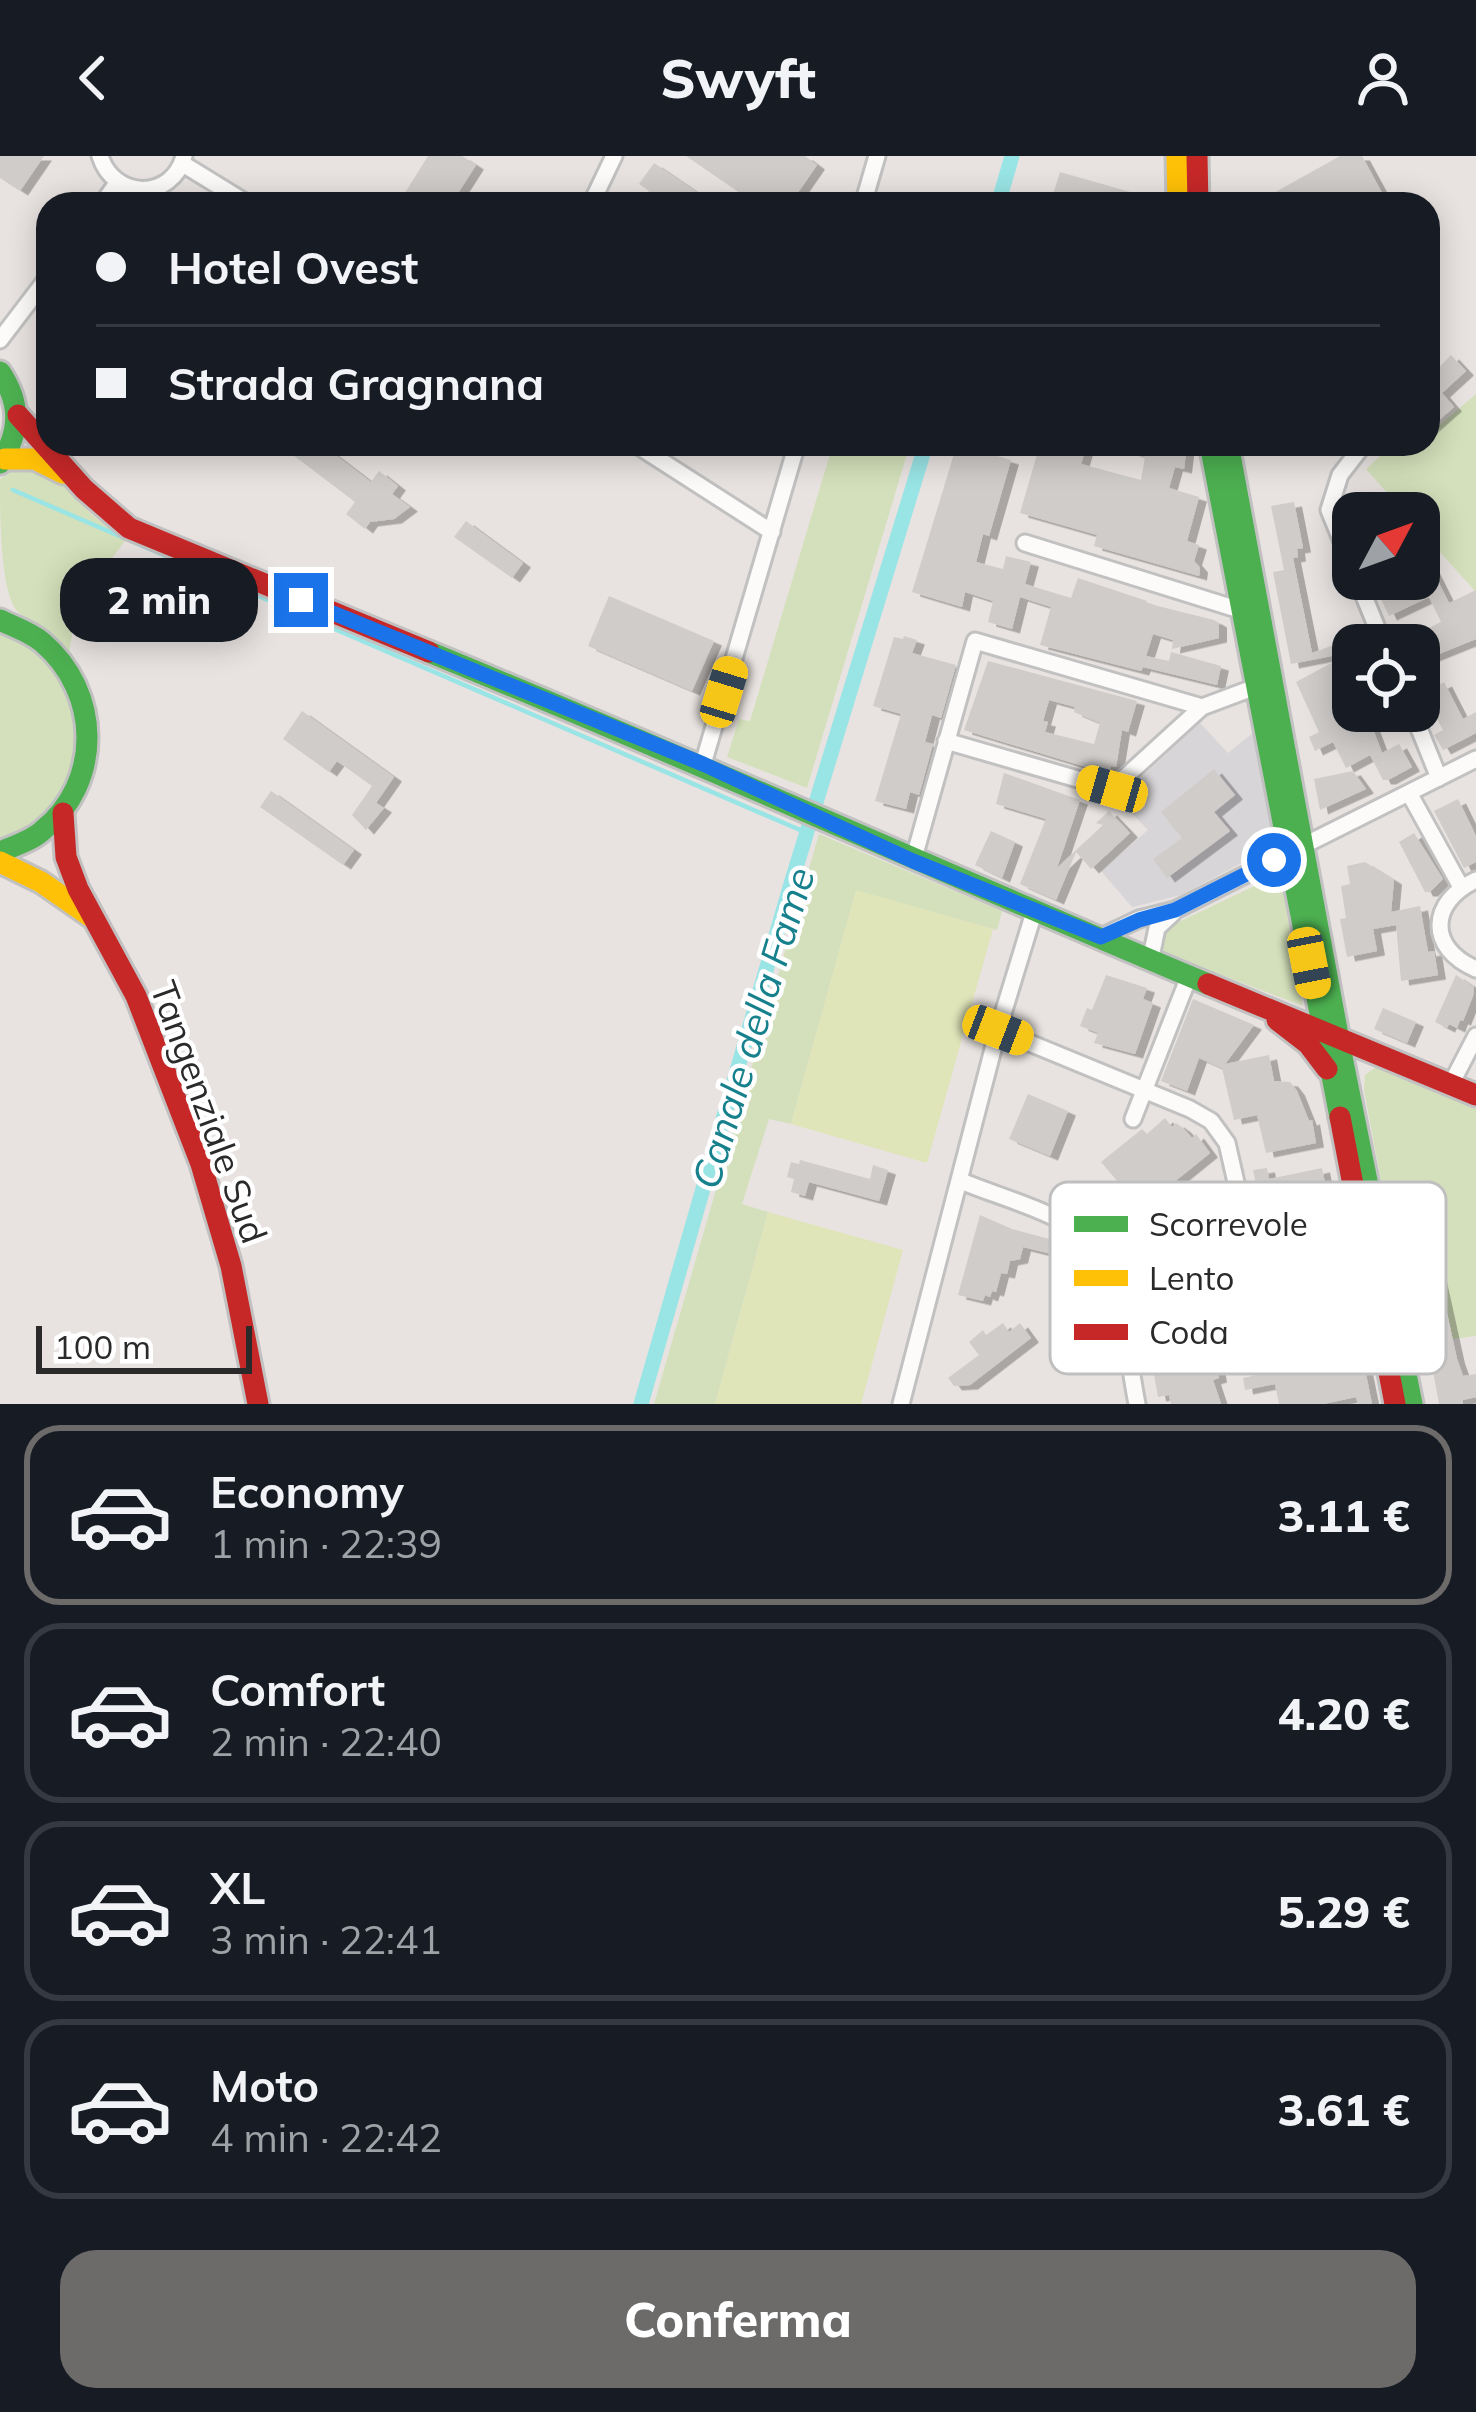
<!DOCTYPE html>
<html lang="it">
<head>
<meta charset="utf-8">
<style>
  :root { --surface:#171b24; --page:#20242c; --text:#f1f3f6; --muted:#9ea1a6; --line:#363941; --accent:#6c6b6a }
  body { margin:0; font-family:Mulish,sans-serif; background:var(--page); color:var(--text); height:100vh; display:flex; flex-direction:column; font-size:45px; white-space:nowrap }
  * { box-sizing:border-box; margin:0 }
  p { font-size:39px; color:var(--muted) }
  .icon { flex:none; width:66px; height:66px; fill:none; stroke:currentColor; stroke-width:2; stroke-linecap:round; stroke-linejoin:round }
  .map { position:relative; height:1248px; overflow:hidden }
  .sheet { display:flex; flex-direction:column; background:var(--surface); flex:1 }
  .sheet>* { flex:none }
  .top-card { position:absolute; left:36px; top:36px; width:1404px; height:264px; border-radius:36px; box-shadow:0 6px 30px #0003; display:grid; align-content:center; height:264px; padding:0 60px; background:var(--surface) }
  .needle { width:78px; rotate:49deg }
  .controls { position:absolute; left:1332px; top:336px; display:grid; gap:24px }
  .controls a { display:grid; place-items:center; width:108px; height:108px; border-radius:24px; background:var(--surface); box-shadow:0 6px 30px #0003; font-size:60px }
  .scale { position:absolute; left:36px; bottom:30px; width:216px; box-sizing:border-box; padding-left:12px; border:6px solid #2a2a2a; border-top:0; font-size:33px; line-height:42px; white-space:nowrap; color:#2a2a2a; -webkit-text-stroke:9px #fff; paint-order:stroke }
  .end { position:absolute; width:54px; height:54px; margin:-27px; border:15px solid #1a73e8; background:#fff; box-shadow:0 0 0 6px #fff }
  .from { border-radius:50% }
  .bubble { position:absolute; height:84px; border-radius:36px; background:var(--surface); box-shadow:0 6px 30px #0003; font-size:39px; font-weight:800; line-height:84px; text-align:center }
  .car { position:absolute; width:36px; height:72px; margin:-36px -18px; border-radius:15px; box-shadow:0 0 9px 3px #0007; background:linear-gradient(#f5c518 24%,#345 0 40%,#f5c518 0 76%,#345 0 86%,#f5c518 0) }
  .top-card b { display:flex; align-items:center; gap:42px; height:114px; font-size:45px }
  .top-card b+b { border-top:3px solid var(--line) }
  .top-card i { width:30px; height:30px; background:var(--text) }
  ul { padding:21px 0 0; list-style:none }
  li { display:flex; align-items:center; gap:36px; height:180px; margin:0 24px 18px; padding:0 36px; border:6px solid var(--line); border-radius:36px }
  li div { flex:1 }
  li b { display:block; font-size:45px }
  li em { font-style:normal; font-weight:800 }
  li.on { border-color:var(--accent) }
  li>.icon { width:108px; height:108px; stroke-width:1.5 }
  .button { display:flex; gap:24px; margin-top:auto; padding:24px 60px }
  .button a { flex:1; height:138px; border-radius:36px; background:var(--accent); color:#fff; font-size:48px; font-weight:800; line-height:138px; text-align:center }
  header { display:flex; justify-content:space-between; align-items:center; height:156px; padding:0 60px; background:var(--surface); font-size:54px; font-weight:800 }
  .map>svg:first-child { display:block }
  .industrial { fill:#d7d5d7 }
  .green { fill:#d4e0bb }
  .pitch { fill:#dfe4b9 }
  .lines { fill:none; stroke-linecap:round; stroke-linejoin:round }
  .stream { stroke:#99e4e5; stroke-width:4.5 }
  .canal { stroke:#99e4e5; stroke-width:15 }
  .building { fill:#cfccca; fill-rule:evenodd; filter:url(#shadow) }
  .street-casing { stroke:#c2c1c1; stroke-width:21 }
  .fast-casing { stroke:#c2c1c1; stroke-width:27 }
  .slow-casing { stroke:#c2c1c1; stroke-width:27 }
  .jam-casing { stroke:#c2c1c1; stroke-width:27 }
  .street { stroke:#fcfbfa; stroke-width:15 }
  .fast { stroke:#4caf50; stroke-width:21 }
  .slow { stroke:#ffc107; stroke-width:21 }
  .jam { stroke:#c62828; stroke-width:21 }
  .route { stroke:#1a73e8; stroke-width:15 }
  .labels { text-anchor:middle; stroke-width:9; stroke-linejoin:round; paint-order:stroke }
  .street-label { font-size:36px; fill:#2a2a2a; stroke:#fff }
  .water-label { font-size:39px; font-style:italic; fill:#16808c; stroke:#fff }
  .key { fill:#fff; stroke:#bfbfbf; stroke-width:3 }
  .key-label { font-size:33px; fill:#2a2a2a }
</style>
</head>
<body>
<header><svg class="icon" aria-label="back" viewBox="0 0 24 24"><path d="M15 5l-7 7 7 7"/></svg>Swyft<svg class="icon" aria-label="person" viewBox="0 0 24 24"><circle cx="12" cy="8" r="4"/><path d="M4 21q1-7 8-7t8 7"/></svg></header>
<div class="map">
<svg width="1476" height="1248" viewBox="0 0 1476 1248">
  <defs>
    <filter id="shadow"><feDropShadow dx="8" dy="4.5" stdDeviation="0" flood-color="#0004"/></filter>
  </defs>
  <rect width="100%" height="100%" fill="#e8e3e0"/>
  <path class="industrial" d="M1200,567L1228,597L1254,576L1276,689L1181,739L1132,751L1101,715L1148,674L1118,643Z"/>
  <path class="green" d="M1476,238V436L1419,373V357H1405L1366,313L1391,290L1402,301L1417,288H1428V279Z
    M833,288H910L807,632L727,601L739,563L750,565Z
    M22,308L55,319L93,360L128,381L77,449L69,497C53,478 33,470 16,454C0,431 0,358 0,323Z
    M0,477C75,497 103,598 49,654C35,669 18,676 0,684Z
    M819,678L1002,755L997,774L856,735L791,968L769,963L742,1048L768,1056L715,1248H654Z
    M1280,718L1303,850L1164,797L1160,784L1166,772Z
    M1376,911L1476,952V1180L1453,1183L1431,1086L1394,1094L1364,934L1365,919Z"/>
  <path class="pitch" d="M856,734L993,773L927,1007L791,968Z
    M768,1056L903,1094L861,1248H715Z"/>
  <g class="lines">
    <path class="stream" d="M13,334L807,677"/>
    <path class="canal" d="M998,48L1012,0
      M641,1248L790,731L926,288"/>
  </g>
  <path class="building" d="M0,0H44L20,35L0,22Z
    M428,0H462L476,9L451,48H398Z
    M686,0H805L817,9L797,38L811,48H756Z
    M1340,0H1362L1388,48H1278L1272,38Z
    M654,7L714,48H639L649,35L639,28Z
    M1060,16L1162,45L1161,48H1050Z
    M1451,199L1466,215L1442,237L1454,251L1428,274V223Z
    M302,288H321L371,326L379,315L398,330L392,338L410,351L394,363L370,366L365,373L346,358L355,346L293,299Z
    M957,288H982L980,295L1011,304L989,380L983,378L976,406L1003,413L1006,400L1031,406L1025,428L1071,442L1078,422L1147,445L1146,447L1214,464L1219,467V482L1172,493L1173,484L1153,478L1146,500L1169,505L1171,496L1221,510L1217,529L1143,511L1141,515L1040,489L1051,451L1020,441L1012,473L988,466L993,445L965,436L962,451L912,436Z
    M1040,288H1087L1081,308L1141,324L1145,301L1114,288H1187L1184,313L1175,311L1169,332L1199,341L1187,385L1199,389L1194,405L1200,412L1199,420L1094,390L1097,379L1020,357Z
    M1294,346L1303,392L1297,393L1298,401L1293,402L1312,497L1350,483L1353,489V555H1400L1371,568L1382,597L1399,588L1412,611L1388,624H1383L1370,599L1346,612L1333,586L1315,595L1309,581L1319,576L1296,526L1352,496L1291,508L1273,416L1284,414L1271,350Z
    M466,365L523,407L512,422L454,381Z
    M1431,411L1449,447L1476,434V483L1419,506V489L1396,488L1441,466L1429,441L1389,460L1378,437L1407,423H1419V417Z
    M609,440L714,485L692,535L588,490Z
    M904,480L917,484L912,497L956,509L941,562L932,559L925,586L933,588L919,639L910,636L906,653L875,645L901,558L873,550L894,481L903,483Z
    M988,505L1137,545L1128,576L1122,574L1116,611L1111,610L1109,618L964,574ZM1049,544L1075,551L1074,556L1100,567L1094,588L1045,576L1048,566L1043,565Z
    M1444,526L1463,563L1476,556V577L1443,594L1434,579L1443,574L1423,537Z
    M302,555L394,621L376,647L384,652L366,674L352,659L372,630L337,605L329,616L283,583Z
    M1214,613L1235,639L1214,656L1230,675L1167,722L1153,703L1182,682L1161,656Z
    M1353,615L1366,633L1320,654L1314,623Z
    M1004,617L1080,644L1057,712L1103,669L1096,667L1109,655L1130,677L1091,713L1076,696L1056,744L1020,728L1046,663L996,648Z
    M271,635L354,694L343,709L260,651Z
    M1458,643L1476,680V706L1464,712L1434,655Z
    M991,675L1015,686L1002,722L975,709Z
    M1414,677L1443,723L1430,736H1425L1399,686Z
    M1365,706L1394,724L1391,756L1420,750L1428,796L1434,795L1438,819L1401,825L1396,769L1373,773L1377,795L1347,801L1340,763L1346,762L1341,730L1350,728L1347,710Z
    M1106,819L1147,832L1143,843L1153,847L1135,898L1094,887L1098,877L1080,870L1087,852L1092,854Z
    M1456,819L1474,831L1473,840L1463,865L1460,864L1457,872L1449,868L1447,872L1435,866Z
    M1193,843L1254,869L1225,908L1269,899L1274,925L1290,926L1297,935L1309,965L1312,964L1316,987L1266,997L1257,959L1234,964L1222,912L1199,902L1187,935L1161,925Z
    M1383,852L1416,866L1407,887L1374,873Z
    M1028,938L1068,955L1050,1000L1009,983Z
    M1165,962L1172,971L1176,967L1183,972L1192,982L1196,978L1210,997L1141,1053L1101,1006L1142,973L1147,978Z
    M800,1004L870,1023L873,1009L888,1014L879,1045L809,1026L805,1040L791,1036L794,1023L787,1021L791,1006L799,1008Z
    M1267,1012L1269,1023L1322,1012L1331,1058L1301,1064L1299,1088L1336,1080L1341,1105L1317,1111L1321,1132L1351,1126L1356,1153L1353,1154L1372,1248H1358L1356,1241L1323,1248H1279L1275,1228L1245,1234L1243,1222L1261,1218L1260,1210L1267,1209L1265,1203L1281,1200L1286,1219L1313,1214L1302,1157L1295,1165L1286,1141L1298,1138L1278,1043L1260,1047L1253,1014Z
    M1400,1058L1410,1090L1431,1085L1457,1203L1463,1220L1476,1218V1241L1463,1244V1248H1439L1428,1188L1416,1190L1396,1093L1392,1059Z
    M980,1059L1012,1073L1057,1085L1063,1094L1056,1099L1023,1091L1020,1103L1010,1105L1007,1118L1001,1117L996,1136L992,1135L990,1141L985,1139L983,1145L958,1139Z
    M1003,1167L1009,1176L1020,1167L1031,1182L970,1229L954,1230L948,1222L979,1199L969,1186L983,1174L986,1179Z
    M1197,1208L1198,1213L1217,1209L1219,1222L1213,1224L1221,1248H1171L1169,1239L1158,1241L1154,1218Z"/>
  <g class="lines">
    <g class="street-casing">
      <path id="street" d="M100,0C114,44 172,45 184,0
        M183,8L248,48
        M102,48L117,27
        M591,48L614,0
        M863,48L877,0
        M0,184L48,121
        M635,288L772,376
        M1025,387L1243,455
        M1353,413L1329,354L1340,319L1364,288
        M1357,423L1384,489
        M1412,555L1439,622
        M946,585L1112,633L1202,551L1258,530
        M703,608L797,288
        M1409,637L1461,731
        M913,705L975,485L1202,551
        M1476,724C1429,746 1427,792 1476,813
        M1101,781L1139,763L1175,754L1476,603
        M1151,801L1157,772L1173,757
        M998,874L1190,953L1211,965L1227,987L1267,1162L1265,1172L1127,1200
        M1451,928L1476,880
        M1133,963L1190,818
        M961,1025C1004,1043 1060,1056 1095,1088C1118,1109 1130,1214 1137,1248
        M901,1248L998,874L1035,753"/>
    </g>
    <g class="fast-casing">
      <path id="fast" d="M0,216C21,247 21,276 0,307
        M1210,288L1340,961
        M1228,288L1343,906L1412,1248
        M0,464C14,471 30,476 42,486C101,536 103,626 42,675C31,685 14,690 0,696
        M429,496C691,603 947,719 1208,828"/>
    </g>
    <g class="slow-casing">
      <path id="slow" d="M1177,0L1178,48
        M5,303H35L63,317
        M0,706L41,726L90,760"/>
    </g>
    <g class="jam-casing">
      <path id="jam" d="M1197,0L1198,48
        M18,259L84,333L129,372L429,496
        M63,657L66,701L78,733L136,840L201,1008L231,1110L258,1248
        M1208,828L1476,939
        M1277,864L1308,888L1327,913
        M1340,961L1395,1248"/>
    </g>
    <use href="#street" class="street"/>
    <use href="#fast" class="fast"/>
    <use href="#slow" class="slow"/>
    <use href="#jam" class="jam"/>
  </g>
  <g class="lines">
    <path class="route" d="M301,444L703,608L913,705L1101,781L1139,764L1175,754L1274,704"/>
  </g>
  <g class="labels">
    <g class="street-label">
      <text transform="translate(209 956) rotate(70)" y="13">Tangenziale Sud</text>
    </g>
    <g class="water-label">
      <text transform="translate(753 872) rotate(-73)" y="14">Canale della Fame</text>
    </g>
  </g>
  <rect x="1050" y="1026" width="396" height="192" rx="18" class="key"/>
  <rect x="1074" y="1060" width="54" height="16" fill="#4caf50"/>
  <rect x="1074" y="1114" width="54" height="16" fill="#ffc107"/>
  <rect x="1074" y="1168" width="54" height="16" fill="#c62828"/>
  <g class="key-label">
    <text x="1149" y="1080">Scorrevole</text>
    <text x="1149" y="1134">Lento</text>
    <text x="1149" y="1188">Coda</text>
  </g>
</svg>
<div class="controls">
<a><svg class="needle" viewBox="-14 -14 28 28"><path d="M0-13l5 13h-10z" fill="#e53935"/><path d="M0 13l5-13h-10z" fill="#9ea1a6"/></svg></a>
<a><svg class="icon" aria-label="locate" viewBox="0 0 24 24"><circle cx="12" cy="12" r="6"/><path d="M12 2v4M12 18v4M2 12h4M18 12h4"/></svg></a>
</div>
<div class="scale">100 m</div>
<i class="end from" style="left:1274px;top:704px"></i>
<i class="end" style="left:301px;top:444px"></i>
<div class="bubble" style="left:60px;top:402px;width:198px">2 min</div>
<i class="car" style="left:724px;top:536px;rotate:17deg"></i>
<i class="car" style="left:1112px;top:633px;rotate:286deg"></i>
<i class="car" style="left:1309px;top:807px;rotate:169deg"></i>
<i class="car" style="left:998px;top:874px;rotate:111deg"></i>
<div class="top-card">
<b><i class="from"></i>Hotel Ovest</b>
<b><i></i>Strada Gragnana</b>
</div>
</div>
<section class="sheet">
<ul>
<li class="on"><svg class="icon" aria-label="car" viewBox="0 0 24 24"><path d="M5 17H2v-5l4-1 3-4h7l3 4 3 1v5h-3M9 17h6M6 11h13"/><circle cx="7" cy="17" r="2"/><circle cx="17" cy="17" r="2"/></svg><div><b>Economy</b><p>1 min · 22:39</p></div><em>3.11 €</em></li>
<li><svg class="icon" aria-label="car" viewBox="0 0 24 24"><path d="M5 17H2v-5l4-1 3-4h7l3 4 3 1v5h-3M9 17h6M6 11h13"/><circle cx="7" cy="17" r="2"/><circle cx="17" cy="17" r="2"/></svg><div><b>Comfort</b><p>2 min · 22:40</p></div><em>4.20 €</em></li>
<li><svg class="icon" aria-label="car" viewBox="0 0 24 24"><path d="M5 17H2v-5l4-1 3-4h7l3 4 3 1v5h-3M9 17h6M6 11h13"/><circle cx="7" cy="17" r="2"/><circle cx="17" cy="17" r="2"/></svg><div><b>XL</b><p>3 min · 22:41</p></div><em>5.29 €</em></li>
<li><svg class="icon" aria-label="car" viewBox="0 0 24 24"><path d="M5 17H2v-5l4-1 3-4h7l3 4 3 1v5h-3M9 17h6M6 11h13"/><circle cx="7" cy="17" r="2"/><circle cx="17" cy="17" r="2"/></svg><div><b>Moto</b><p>4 min · 22:42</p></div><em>3.61 €</em></li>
</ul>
<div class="button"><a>Conferma</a></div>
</section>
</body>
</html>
